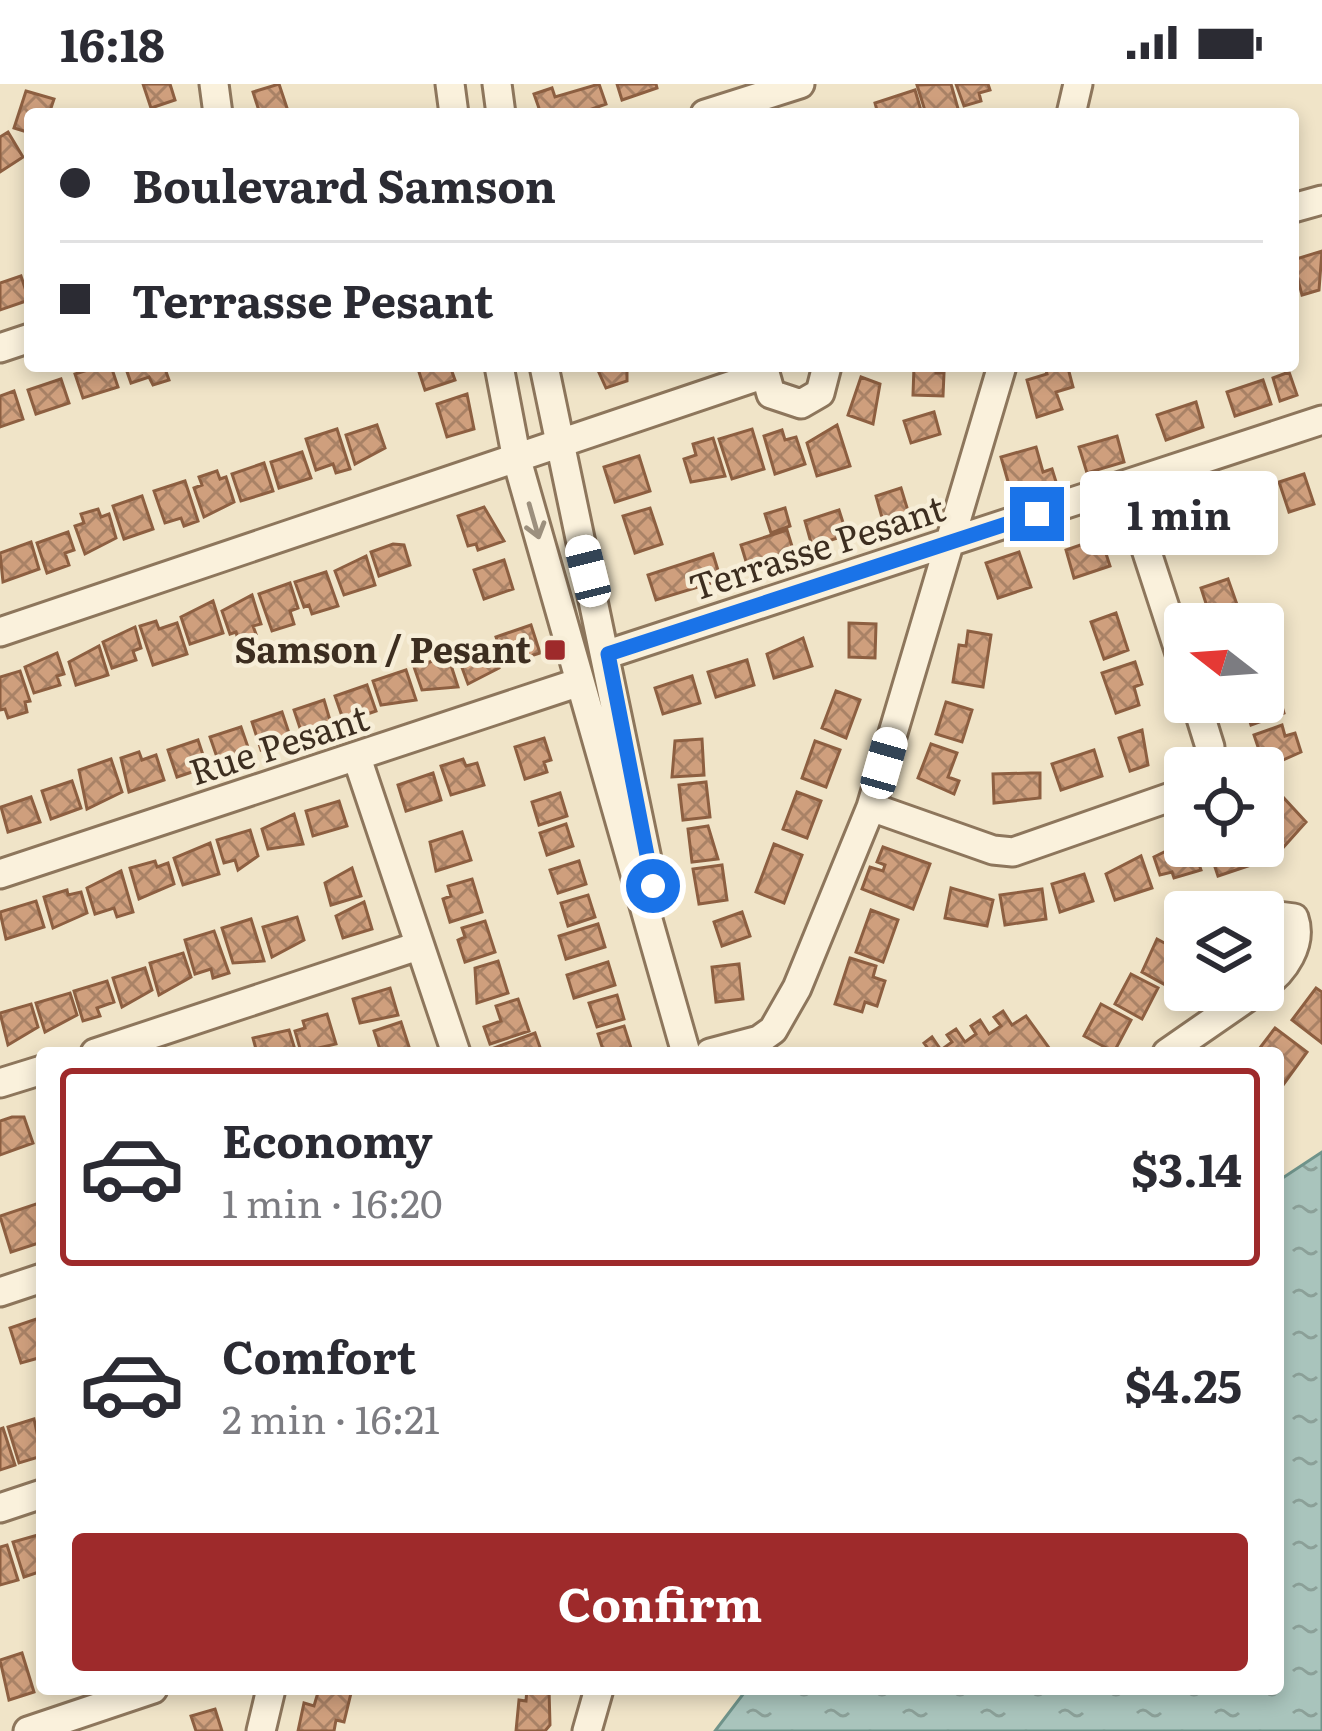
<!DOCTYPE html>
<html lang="en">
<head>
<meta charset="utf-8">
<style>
  :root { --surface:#fff; --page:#f2f2f3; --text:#2b2b33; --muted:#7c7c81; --line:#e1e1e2; --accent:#9e2a2b }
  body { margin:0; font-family:Literata,serif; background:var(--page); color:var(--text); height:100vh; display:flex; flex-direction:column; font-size:45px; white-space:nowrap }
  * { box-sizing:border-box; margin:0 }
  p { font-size:39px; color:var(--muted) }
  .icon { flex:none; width:66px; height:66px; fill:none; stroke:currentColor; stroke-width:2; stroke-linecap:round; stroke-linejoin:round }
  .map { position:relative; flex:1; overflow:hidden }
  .side { position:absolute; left:36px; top:963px; width:1248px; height:648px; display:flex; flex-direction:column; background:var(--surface); border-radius:12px; box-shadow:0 6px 18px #0003 }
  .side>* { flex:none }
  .guide { position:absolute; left:24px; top:24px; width:1275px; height:264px; border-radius:12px; box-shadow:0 6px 18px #0003; display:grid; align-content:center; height:264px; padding:0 36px; background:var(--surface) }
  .needle { width:78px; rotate:287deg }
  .tools { position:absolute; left:1164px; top:519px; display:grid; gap:24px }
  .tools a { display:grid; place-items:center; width:120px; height:120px; border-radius:12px; background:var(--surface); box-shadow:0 6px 18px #0003; font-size:60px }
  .end { position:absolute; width:54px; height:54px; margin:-27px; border:15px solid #1a73e8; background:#fff; box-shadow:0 0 0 6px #fff }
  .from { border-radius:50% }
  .bubble { position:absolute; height:84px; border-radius:12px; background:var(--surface); box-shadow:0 6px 18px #0003; font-size:39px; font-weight:700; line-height:84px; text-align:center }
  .car { position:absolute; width:36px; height:72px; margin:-36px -18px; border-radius:15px; box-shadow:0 0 9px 3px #0007; background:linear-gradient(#fff 24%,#345 0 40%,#fff 0 76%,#345 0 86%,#fff 0) }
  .guide b { display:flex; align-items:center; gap:42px; height:114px; font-size:45px }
  .guide b+b { border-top:3px solid var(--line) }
  .guide i { width:30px; height:30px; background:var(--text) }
  ul { padding:21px 0 0; list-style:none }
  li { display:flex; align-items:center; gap:36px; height:198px; margin:0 24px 18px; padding:0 12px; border:6px solid transparent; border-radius:12px }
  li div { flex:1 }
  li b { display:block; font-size:45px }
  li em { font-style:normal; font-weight:700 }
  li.on { border-color:var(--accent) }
  li>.icon { width:108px; height:108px; stroke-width:1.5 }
  .primary-button { display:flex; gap:24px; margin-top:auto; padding:24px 36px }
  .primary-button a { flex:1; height:138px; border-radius:12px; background:var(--accent); color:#fff; font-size:48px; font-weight:700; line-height:138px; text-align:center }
  .status { display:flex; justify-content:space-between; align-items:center; height:84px; padding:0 60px; background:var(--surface); direction:ltr }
  .status svg { height:33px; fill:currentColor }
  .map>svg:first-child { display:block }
  .water { fill:url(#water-ripples); stroke:#6f938a; stroke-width:3 }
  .building { fill:url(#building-cross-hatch); stroke:#8d5f41; stroke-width:3 }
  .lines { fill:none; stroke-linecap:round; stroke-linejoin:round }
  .minor-casing { stroke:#8d765c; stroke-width:33 }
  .minor { stroke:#faf1dc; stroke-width:27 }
  .oneway { stroke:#9c907e }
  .route { stroke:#1a73e8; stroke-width:15 }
  .poi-dot { fill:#9e2a2b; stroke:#f7eed8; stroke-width:4.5 }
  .labels { text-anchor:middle; stroke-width:9; stroke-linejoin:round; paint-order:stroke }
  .street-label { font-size:36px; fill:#3d2e20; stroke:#f7eed8 }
  .poi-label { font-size:36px; font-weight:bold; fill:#3d2e20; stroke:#f7eed8; text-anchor:end }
</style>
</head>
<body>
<div class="status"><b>16:18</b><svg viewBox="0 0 49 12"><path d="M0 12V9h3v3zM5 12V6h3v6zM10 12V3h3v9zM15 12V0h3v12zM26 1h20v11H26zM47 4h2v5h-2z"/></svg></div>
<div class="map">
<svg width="1322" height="1647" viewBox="0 0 1322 1647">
  <defs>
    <pattern id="water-ripples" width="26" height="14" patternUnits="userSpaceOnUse" patternTransform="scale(3)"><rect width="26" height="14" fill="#a9c4bc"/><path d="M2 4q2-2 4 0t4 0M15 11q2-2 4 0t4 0" fill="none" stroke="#8ba098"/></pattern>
    <pattern id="building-cross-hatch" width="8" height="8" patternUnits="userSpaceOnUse" patternTransform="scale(3)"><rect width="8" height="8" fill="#cf9f7d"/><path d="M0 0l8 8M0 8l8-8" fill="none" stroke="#a98266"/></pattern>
  </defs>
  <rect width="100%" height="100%" fill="#f0e4c8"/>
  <path class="water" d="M1322,1068V1647H715L747,1605H1278V1097Z"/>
  <path class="building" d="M143,0H170L175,16L151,24Z
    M279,0L289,30H260L253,8Z
    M599,0L606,20L578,30H541L534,10L552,4L555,13Z
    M617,0H656L657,4L622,16Z
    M951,0L959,28L926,30L917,1Z
    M956,0H988L990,6L979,9L981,17L964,22Z
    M915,6L922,30H878L875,19Z
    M26,7L54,15L49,30H30V49L14,44Z
    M8,48L23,73L0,88V53Z
    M1322,167L1319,206L1302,211L1293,176Z
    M21,192L29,216L0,226V199Z
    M100,282H111L118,303L83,314L75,290Z
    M125,282H164L169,296L153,301L149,293L131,299Z
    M417,282H450L455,296L425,306Z
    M596,282H627V297L606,304Z
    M914,282H936V289H944L943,312L913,311Z
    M1045,282L1068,284L1073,303L1056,308L1062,325L1037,333L1027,296L1047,290Z
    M1289,288L1297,311L1280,317L1273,294Z
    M861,293L880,300L873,340L848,331Z
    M61,295L69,319L36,330L28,306Z
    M1263,296L1271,320L1235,332L1227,308Z
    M14,307L23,335L0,343V312Z
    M467,310L474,345L447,353L437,320Z
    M1196,318L1203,343L1166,356L1157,331Z
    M934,328L940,350L911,359L904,337Z
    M377,341L385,364L355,380L346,351Z
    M837,341L850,382L817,392L807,359Z
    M337,345L350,385L336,389L333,380L316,386L306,355Z
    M752,345L764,385L732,395L719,355Z
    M782,346L785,356L796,353L805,380L775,390L764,352Z
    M1117,352L1124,378L1087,389L1079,363Z
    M713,354L725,392L691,398L684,375L696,371L693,360Z
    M1036,363L1043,388L1052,385L1057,401L1013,415L1001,373Z
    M302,368L311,394L279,404L271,378Z
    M639,372L650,407L615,418L604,383Z
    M264,379L273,407L241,417L232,390Z
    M217,387L220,395L226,393L234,418L204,433L194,404L202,401L199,393Z
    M1304,390L1314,420L1289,428L1279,398Z
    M185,397L198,437L184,442L181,434L165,439L154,407Z
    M901,404L912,440L910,447L896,452L895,446L886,448L876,412Z
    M1257,406L1266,435L1233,446L1223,417Z
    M142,412L153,445L124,455L113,422Z
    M484,423L504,457L478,466L476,460L468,462L458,432Z
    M1203,423L1212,451L1180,462L1170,434Z
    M650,424L662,460L635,469L623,432Z
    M785,424L790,442L771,449L765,430Z
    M98,425L101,433L109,430L116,454L85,470L75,442L84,439L81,430Z
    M839,426L847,451L812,462L805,437Z
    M787,446L795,472L749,487L741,461Z
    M68,448L74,466L65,469L69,481L47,489L37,459Z
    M1101,454L1110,482L1074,494L1066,466Z
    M31,458L39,485L3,498L0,469Z
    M393,460L404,461L410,481L379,492L371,468Z
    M1019,468L1031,503L998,514L986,479Z
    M713,470L721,496L656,516L648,491Z
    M366,472L375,501L344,511L335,487Z
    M504,476L513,505L484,515L474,486Z
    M326,488L338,522L312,530L309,521L304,523L295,498Z
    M1228,495L1240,529L1212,538L1201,504Z
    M290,499L298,524L290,527L294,540L272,547L259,510Z
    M252,511L261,540L253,542L256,550L238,556L236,548L230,550L222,527Z
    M213,517L223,549L190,560L181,533Z
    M1116,529L1128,566L1104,575L1091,538Z
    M156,537L159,545L177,539L187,570L153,581L140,542Z
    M849,539L876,540L875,574L849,573Z
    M531,541L540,569L505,580L496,553Z
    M135,543L141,564L133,567L136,576L112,584L103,558Z
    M968,547L991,551L983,603L953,598L959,561L966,562Z
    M803,554L812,582L774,594L767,570Z
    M492,561L499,584L468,600L457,570Z
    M99,562L108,591L76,601L69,578Z
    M57,569L64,590L57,592L60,601L34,609L25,583Z
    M448,572L458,603L422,606L414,583Z
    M747,576L754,601L716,613L708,588Z
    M1135,578L1142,600L1134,603L1139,621L1116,629L1102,589Z
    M406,586L416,616L381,621L373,597Z
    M20,587L30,617L25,618L27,628L8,634L5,625L0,626V593Z
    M692,592L700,619L663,630L655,604Z
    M1264,596L1272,619L1280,616L1284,629L1251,641L1244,618H1263Z
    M367,601L376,627L344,638L335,612Z
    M836,607L860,616L846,654L822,644Z
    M324,616L332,643L303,653L294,626Z
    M946,618L972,626L962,658L936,650Z
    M282,628L291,655L261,666L252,638Z
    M1282,641L1285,652L1295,649L1301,668L1265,684L1254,651Z
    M241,643L250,669L219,679L210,653Z
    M1142,646L1148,681L1130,687L1119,654Z
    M544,654L551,676L544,678L547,688L525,695L515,663Z
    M702,655L704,691L672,693L675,657Z
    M198,656L207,683L177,693L168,666Z
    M815,657L840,666L826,703L802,694Z
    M931,660L957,669L948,693L959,697L954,710L918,694Z
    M1094,666L1102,692L1061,706L1052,680Z
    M139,668L142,676L156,671L164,696L129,708L121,674Z
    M111,675L122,708L87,725L79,686Z
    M463,675L466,682L477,679L484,701L451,711L441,682Z
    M433,689L441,716L406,727L398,701Z
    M1031,689H1040V714L994,719L993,690Z
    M72,697L81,724L51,735L42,707Z
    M706,698L710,733L683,736L679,701Z
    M1271,700L1306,738L1282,765L1263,748L1273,731L1263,722V709Z
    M797,708L821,717L807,754L783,745Z
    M560,709L567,732L539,741L532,718Z
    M31,713L40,738L8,748L1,723Z
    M339,717L347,742L313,752L306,727Z
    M294,730L303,760L268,765L262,745Z
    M566,740L573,762L547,771L540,749Z
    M708,742L718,775L692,778L688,745Z
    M250,746L258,772L238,786L235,776L224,779L217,756Z
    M462,748L471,776L436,787L430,758Z
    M1185,758L1193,762L1201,786L1174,794L1172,788L1160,791L1154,773Z
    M210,759L219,790L183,801L174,774Z
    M774,760L802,771L784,819L756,808Z
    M1208,762H1248L1254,780L1218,792Z
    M883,763L930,780L913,825L862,805L870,783L883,787L885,781L877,778Z
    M1141,772L1152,804L1115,816L1106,790Z
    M155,777L157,783L168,779L174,800L139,815L130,784Z
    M579,777L586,800L558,809L550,786Z
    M722,781L727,816L699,820L693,785Z
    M352,784L361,812L331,821L325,799Z
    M121,787L133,828L117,833L114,824L95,830L87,804Z
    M1084,790L1093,817L1060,828L1052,800Z
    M472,795L482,828L450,838L443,815L451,812L448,802Z
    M951,804L993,816L987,842L945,834Z
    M1042,805L1046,835L1005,841L1000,811Z
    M67,806L68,811L81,808L87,829L53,844L44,813Z
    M588,811L595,833L568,842L561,819Z
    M36,817L44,843L6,855L0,828Z
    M364,818L372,845L343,854L336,832Z
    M871,826L898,836L883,878L856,868Z
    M742,828L750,852L722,862L714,838Z
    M297,833L304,856L272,873L263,843Z
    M251,835L264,877L233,879L222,844Z
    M485,837L495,868L465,878L458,856L465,853L462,844Z
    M598,840L605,863L566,875L559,852Z
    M214,847L229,889L213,894L211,885L195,890L185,856Z
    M1157,855L1185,870L1171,904L1142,888Z
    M183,869L191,893L159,911L150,879Z
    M850,874L876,882L873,893L885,897L877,922L865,918L862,928L835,920Z
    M498,877L508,909L477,919L475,884Z
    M608,878L615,901L574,914L567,891Z
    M739,880L743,915L716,918L712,883Z
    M145,884L152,906L122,923L113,894Z
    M1131,890L1158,904L1142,935L1115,920Z
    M107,897L114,918L97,924L100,932L83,937L74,907Z
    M390,904L398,931L360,939L353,915Z
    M1316,904L1322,908V959L1292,936Z
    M70,909L77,931L45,948L36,919Z
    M617,911L624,935L597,943L589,919Z
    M518,915L529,947L490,960L484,943L501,937L496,922Z
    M31,920L38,943L8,961L0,929Z
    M1101,920L1131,936L1114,968L1084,952Z
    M1003,927L1012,941L1026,932L1052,968L925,969L929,966L924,959L932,953L941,966L952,958L947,951L956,945L965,958L976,950L971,942L980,936L989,950L1001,942L994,933Z
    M327,930L336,960L301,968L295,947L305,944L303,937Z
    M401,938L410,966L381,969L374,947Z
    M624,942L631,964L604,969L598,950Z
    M1275,944L1307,968L1283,1001L1278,997V969H1256Z
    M289,946L296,969H257L253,954Z
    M535,949L542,969H493L491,965Z
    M12,1033H24L33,1059L0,1071V1037Z
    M42,1118V1158L11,1168L0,1132Z
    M42,1233V1273L21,1279L10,1244Z
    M34,1335L42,1372L19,1379L8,1343Z
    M3,1344L15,1381L0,1386V1345Z
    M38,1451L42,1487L24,1493L13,1458Z
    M7,1461L18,1496L0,1501V1463Z
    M22,1569L34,1608L9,1616L0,1576Z
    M319,1605H352L344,1638L336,1636L334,1647H298L304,1619L314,1622Z
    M527,1605H549L550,1641L545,1647H516L519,1616L526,1617Z
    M215,1625L222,1647H196L191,1632Z"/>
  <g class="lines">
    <g class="minor-casing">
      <path id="minor" d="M214,0L218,30
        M450,0L454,30
        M497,0L501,30
        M705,30L800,0
        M1071,30L1078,0
        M1293,124L1322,116
        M0,264L30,254
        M499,282L517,376L686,969
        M544,282L656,818
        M763,282L771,310L801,320L820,309L827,282
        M1125,401L1185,585
        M0,548L762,291
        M608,570L1322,336
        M1196,618L1210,663L1207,684
        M357,674L456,969
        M871,723L993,766L1013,768L1185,708
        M0,790L580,598
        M1263,838L1278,832L1294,834C1303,860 1284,888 1263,902
        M95,969L418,862
        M710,969L759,956L773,946L797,904L871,723L1002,282
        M1167,969L1258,906
        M0,999L42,986
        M0,1208L42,1194
        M0,1424L42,1410
        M28,1647L153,1605
        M261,1647L271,1605
        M587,1647L599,1605"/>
    </g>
    <use href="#minor" class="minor"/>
  </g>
  <defs><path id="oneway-shaft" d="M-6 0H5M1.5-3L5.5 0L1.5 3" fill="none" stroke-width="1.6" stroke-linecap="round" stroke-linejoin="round" transform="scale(3)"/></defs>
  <use class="oneway" href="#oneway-shaft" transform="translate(534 437) rotate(74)"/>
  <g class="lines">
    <path class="route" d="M653,802L608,570L1037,430"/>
  </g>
  <rect class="poi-dot" x="543" y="554" width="24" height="24" rx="6"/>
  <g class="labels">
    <g class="street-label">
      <text transform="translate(817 464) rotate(-18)" y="13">Terrasse Pesant</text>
      <text transform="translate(279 661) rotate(-18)" y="13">Rue Pesant</text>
    </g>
    <g class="poi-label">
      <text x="531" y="579">Samson / Pesant</text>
    </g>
  </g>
</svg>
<div class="tools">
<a><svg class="needle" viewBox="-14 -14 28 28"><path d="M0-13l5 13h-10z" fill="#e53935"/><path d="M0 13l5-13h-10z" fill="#7c7c81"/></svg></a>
<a><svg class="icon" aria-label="locate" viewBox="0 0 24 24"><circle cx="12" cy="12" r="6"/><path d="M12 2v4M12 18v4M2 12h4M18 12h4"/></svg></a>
<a><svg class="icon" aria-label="layers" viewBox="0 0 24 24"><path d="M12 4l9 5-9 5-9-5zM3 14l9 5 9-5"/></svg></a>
</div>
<i class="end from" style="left:653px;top:802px"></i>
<i class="end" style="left:1037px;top:430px"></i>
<div class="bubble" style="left:1080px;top:387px;width:198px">1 min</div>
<i class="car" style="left:588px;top:487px;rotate:346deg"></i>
<i class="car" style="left:884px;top:679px;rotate:16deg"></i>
<div class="guide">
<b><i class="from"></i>Boulevard Samson</b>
<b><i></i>Terrasse Pesant</b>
</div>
<section class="side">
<ul>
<li class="on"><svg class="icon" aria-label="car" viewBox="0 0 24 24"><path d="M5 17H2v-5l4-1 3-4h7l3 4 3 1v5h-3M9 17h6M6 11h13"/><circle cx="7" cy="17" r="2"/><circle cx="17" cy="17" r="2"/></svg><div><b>Economy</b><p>1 min · 16:20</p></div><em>$3.14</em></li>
<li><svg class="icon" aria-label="car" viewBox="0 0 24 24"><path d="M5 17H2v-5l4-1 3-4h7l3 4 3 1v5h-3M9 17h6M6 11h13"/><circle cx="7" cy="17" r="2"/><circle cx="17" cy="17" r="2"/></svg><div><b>Comfort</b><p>2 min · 16:21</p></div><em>$4.25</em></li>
</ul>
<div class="primary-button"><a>Confirm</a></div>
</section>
</div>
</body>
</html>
